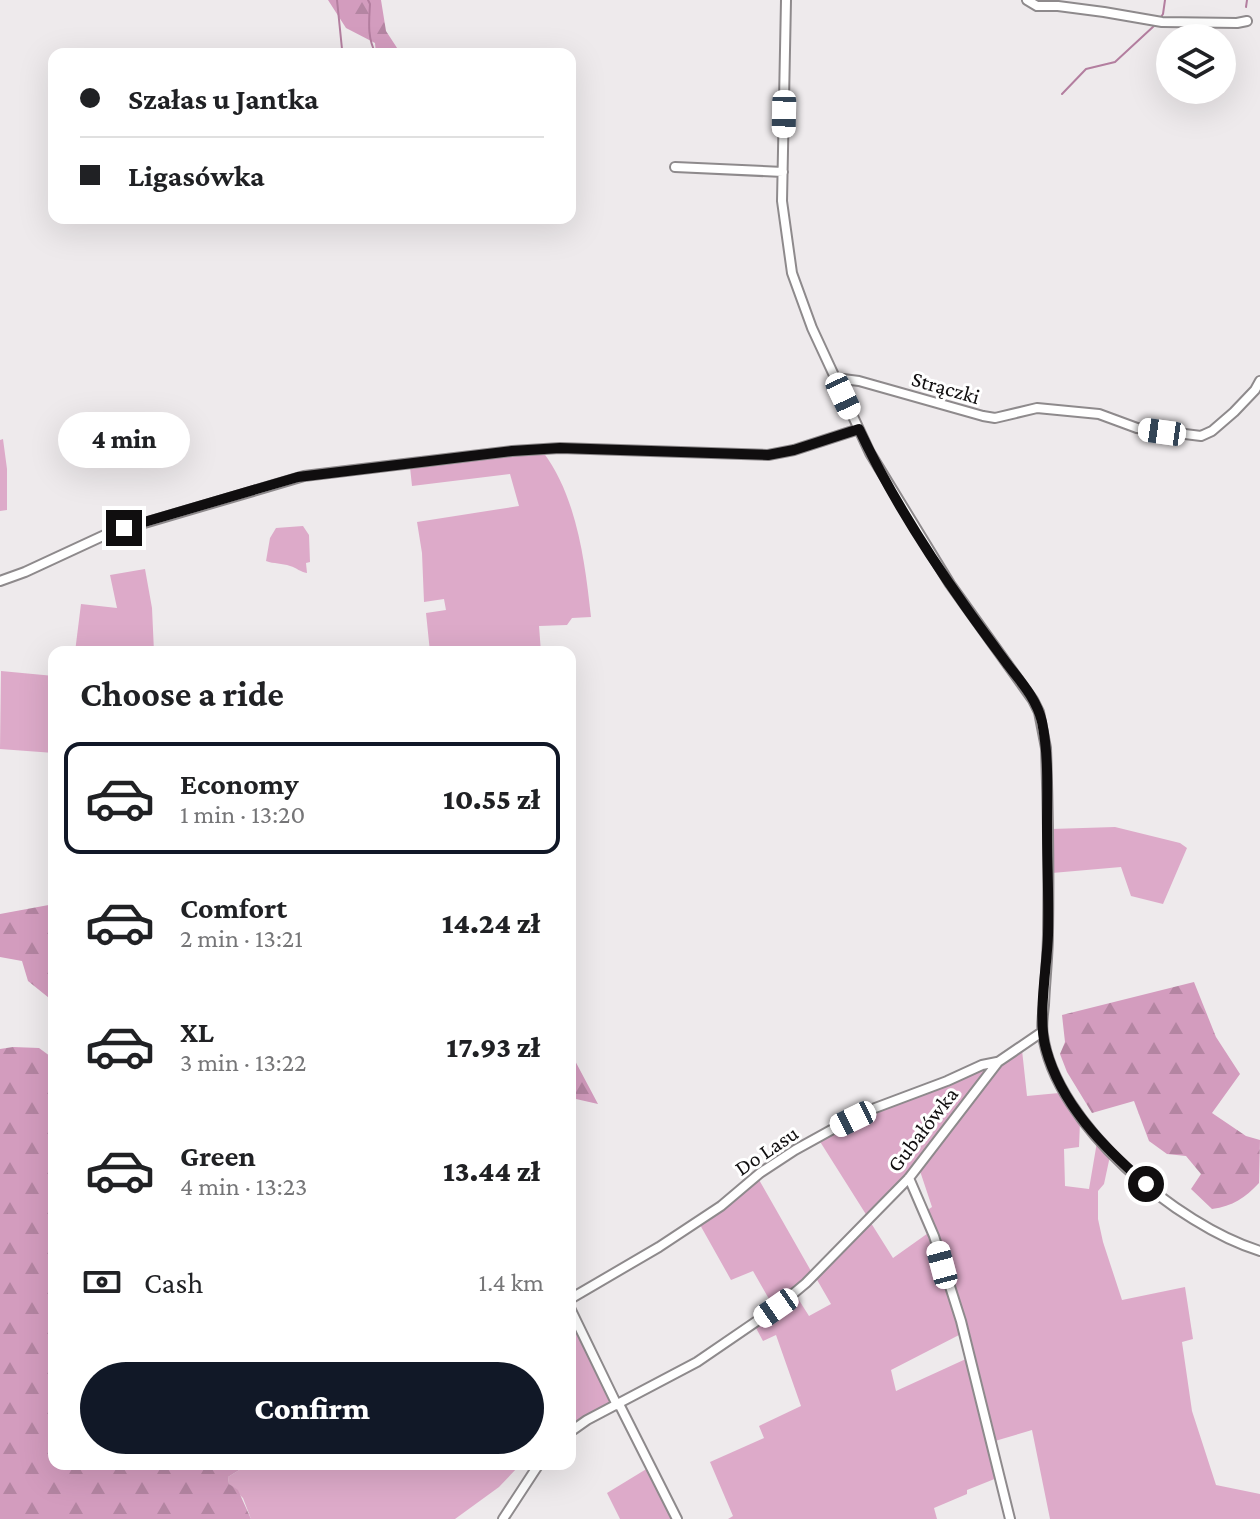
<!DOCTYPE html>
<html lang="en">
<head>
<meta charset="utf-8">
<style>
  :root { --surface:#fff; --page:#f6f6f6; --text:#202124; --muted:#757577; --line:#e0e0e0; --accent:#111827 }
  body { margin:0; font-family:"Crimson Pro",serif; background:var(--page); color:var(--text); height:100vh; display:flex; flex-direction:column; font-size:30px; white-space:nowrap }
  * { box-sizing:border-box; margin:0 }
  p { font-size:26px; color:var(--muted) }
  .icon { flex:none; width:44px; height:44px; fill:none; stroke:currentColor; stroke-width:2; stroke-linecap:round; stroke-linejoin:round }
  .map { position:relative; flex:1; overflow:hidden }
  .panel { position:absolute; left:48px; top:646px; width:528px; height:824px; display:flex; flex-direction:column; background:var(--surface); border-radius:16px; box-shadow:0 8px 32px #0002 }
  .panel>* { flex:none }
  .banner { position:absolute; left:48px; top:48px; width:528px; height:176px; border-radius:16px; box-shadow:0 8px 32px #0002; display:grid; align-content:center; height:176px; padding:0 32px; background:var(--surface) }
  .controls { position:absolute; left:1156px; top:24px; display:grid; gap:16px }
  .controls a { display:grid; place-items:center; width:80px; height:80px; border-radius:50%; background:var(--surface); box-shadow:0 8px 32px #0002; font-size:40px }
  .end { position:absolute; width:36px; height:36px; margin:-18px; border:10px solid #100e0f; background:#fff; box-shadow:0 0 0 4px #fff }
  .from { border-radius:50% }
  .bubble { position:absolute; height:56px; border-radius:28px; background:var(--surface); box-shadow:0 8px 32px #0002; font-size:26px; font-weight:800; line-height:56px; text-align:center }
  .car { position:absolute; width:24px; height:48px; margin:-24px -12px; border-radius:10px; box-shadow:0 0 6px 2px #0007; background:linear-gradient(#fff 24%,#345 0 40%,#fff 0 76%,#345 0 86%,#fff 0) }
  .banner b { display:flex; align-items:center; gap:28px; height:76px; font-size:30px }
  .banner b+b { border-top:2px solid var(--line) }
  .banner i { width:20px; height:20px; background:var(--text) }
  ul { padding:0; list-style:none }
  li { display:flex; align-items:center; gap:24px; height:112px; margin:0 16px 12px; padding:0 16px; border:4px solid transparent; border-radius:16px }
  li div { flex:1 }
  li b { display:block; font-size:30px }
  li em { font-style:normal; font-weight:800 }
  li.current { border-color:var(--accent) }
  li>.icon { width:72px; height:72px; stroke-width:1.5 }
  h2 { padding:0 32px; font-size:36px; line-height:96px }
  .pay { display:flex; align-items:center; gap:20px; height:88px; padding:0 32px; font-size:30px }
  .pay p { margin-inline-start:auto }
  .primary-button { display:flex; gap:16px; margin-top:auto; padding:16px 32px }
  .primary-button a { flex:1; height:92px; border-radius:48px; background:var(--accent); color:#fff; font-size:32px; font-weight:800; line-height:92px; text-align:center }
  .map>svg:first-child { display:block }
  .green { fill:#ddaac9 }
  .forest { fill:url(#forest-firs) }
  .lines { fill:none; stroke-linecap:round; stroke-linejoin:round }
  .stream { stroke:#b37e9f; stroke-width:2 }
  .minor-casing { stroke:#8e8a8c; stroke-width:12 }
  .minor { stroke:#fff; stroke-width:8 }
  .route { stroke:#100e0f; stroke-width:10 }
  .labels { text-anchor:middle; stroke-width:6; stroke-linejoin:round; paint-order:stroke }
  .street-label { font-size:22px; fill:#100e0f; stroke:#fff }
</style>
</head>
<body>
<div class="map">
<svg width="1260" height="1519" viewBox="0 0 1260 1519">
  <defs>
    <pattern id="forest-firs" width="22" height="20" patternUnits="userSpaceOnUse" patternTransform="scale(2)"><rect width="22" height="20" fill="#d39cbe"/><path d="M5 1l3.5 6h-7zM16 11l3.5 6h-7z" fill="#b485a2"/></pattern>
  </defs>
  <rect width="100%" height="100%" fill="#eeeaec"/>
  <path class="green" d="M3,439L7,469V510L0,511V440Z
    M543,452C577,497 585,562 591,617L572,618L567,625L539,626L541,652H430L426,613L446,610L444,599L424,602L422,553L417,522L519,506L510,474L412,486L410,467L506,454Z
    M303,526L309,535L310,562L306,563L307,573C300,572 297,568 290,566C282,563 274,564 266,561L270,538L276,528Z
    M145,569L152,608L154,652H75L81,604L117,608L110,575Z
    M1,671L54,676V753L0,749Z
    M1115,827L1180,843L1187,848L1163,904L1131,896L1121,867L1052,873L1051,829Z
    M1022,1050L1027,1096L1059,1093L1080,1122L1079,1147L1064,1149L1065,1186L1089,1189L1097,1142L1110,1156L1104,1184L1098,1191V1219L1103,1242L1122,1300L1185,1287L1193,1339L1182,1342L1192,1411L1216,1485L1260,1494V1519H1050L1032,1430L995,1441L926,1211L932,1207L920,1171C949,1131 980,1078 1022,1050Z
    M987,1067V1069L907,1173L867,1216L819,1140L855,1120Z
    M758,1178L811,1271L803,1281L773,1306L753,1271L731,1280L699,1223Z
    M871,1223L893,1258L931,1231L961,1334L891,1370L896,1391L968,1358L997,1478L967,1490V1494L934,1508L937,1519H728L733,1516L710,1462L764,1438L759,1426L801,1406L776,1335L763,1341L756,1328L797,1297L809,1316L831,1304L816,1278Z
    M572,1301L619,1399L570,1427V1302Z
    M249,1464H516L517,1468L499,1487L455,1519H251L243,1498L229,1484L228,1477Z
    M648,1468L674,1519H620L607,1493Z"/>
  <path class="forest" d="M328,0H381L386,31L401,54H376L375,43L346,28Z
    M54,904V1002L28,981L22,961L0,957V914Z
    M1194,982L1216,1037L1240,1074L1212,1113L1246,1136L1260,1140L1259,1183C1245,1198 1233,1206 1212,1209L1191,1189L1201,1174L1186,1156L1167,1154L1149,1141L1134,1101L1092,1113L1067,1072L1060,1054L1065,1042L1062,1015Z
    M13,1047L39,1048L54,1059V1464H249L228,1477L229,1484L238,1490L251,1519H0V1049Z
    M570,1053L573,1057L598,1104L576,1099L570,1088Z"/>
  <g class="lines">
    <path class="stream" d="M337,0L342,49L345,54
      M368,0L370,4C369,21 367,38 376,54
      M1246,7L1247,0
      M1159,20L1163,14L1165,0
      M1062,94L1086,69L1115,62L1155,25"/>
    <g class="minor-casing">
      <path id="minor" d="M786,0L782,201L792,273L812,328L870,453L950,584L1033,700L1039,712L1046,748C1048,809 1049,871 1048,932C1048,956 1045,981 1044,1005C1043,1015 1041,1026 1043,1035C1055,1124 1178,1226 1260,1251
        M1027,0L1037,6H1058L1104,12L1162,22L1237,23L1247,21
        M675,167L783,172
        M835,378L859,381L983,416L995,418L1037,408L1099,414L1137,428L1201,436L1212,431L1234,412L1255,390L1260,381
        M0,581L25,572L107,534L304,476L512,451L560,448L768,455L794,450L859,429
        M909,1178L934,1236L961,1321L1010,1519
        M570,1299L659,1247L721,1206L760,1173L795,1150L833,1129L875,1108L947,1081L982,1065L997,1062
        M570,1308L617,1405
        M619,1404L677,1519
        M570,1432L587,1420L697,1362L776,1308L806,1283L909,1178L998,1062L1042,1032
        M503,1519L539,1464"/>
    </g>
    <use href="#minor" class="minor"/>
  </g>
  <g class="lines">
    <path class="route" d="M124,528L298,477L512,451L560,448L768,455L794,450L859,429C888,491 926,551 965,606C979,626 994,646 1008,665C1022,683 1037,700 1042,722C1049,756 1047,791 1047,825C1047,862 1049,898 1048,935C1047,967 1037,1019 1046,1049C1061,1104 1104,1148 1146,1184"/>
  </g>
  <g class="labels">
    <g class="street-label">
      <text transform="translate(946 387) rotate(16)" y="8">Strączki</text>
      <text transform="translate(922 1129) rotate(-52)" y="8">Gubałówka</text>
      <text transform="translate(766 1150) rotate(-34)" y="8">Do Lasu</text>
    </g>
  </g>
</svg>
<div class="controls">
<a><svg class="icon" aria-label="layers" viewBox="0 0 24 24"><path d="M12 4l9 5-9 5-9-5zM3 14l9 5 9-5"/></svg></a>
</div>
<i class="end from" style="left:1146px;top:1184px"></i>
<i class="end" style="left:124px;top:528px"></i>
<div class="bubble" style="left:58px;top:412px;width:132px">4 min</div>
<i class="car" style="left:784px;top:114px;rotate:181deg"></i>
<i class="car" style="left:843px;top:396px;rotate:155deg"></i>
<i class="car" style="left:1162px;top:432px;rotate:278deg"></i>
<i class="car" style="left:853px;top:1119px;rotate:244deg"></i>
<i class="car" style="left:942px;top:1265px;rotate:345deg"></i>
<i class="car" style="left:776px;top:1308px;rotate:235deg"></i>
<div class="banner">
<b><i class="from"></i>Szałas u Jantka</b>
<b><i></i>Ligasówka</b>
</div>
<section class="panel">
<h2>Choose a ride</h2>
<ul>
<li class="current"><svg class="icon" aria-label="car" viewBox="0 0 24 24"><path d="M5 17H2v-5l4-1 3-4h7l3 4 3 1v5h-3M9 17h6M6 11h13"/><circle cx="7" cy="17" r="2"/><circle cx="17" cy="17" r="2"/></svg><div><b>Economy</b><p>1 min · 13:20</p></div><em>10.55 zł</em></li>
<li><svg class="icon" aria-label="car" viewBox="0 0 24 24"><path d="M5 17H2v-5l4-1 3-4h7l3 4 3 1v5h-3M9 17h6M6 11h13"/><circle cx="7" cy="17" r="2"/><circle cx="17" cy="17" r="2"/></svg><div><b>Comfort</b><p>2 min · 13:21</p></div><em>14.24 zł</em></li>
<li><svg class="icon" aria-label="car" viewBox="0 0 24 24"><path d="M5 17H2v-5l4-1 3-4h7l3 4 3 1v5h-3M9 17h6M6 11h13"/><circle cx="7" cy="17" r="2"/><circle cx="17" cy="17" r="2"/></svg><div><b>XL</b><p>3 min · 13:22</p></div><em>17.93 zł</em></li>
<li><svg class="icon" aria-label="car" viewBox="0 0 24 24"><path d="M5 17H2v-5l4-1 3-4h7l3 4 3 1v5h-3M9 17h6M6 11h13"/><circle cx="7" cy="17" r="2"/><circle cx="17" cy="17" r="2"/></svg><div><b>Green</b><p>4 min · 13:23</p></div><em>13.44 zł</em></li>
</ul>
<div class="pay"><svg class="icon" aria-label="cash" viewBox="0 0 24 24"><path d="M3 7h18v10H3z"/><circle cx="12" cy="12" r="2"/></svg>Cash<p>1.4 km</p></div>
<div class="primary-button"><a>Confirm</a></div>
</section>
</div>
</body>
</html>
